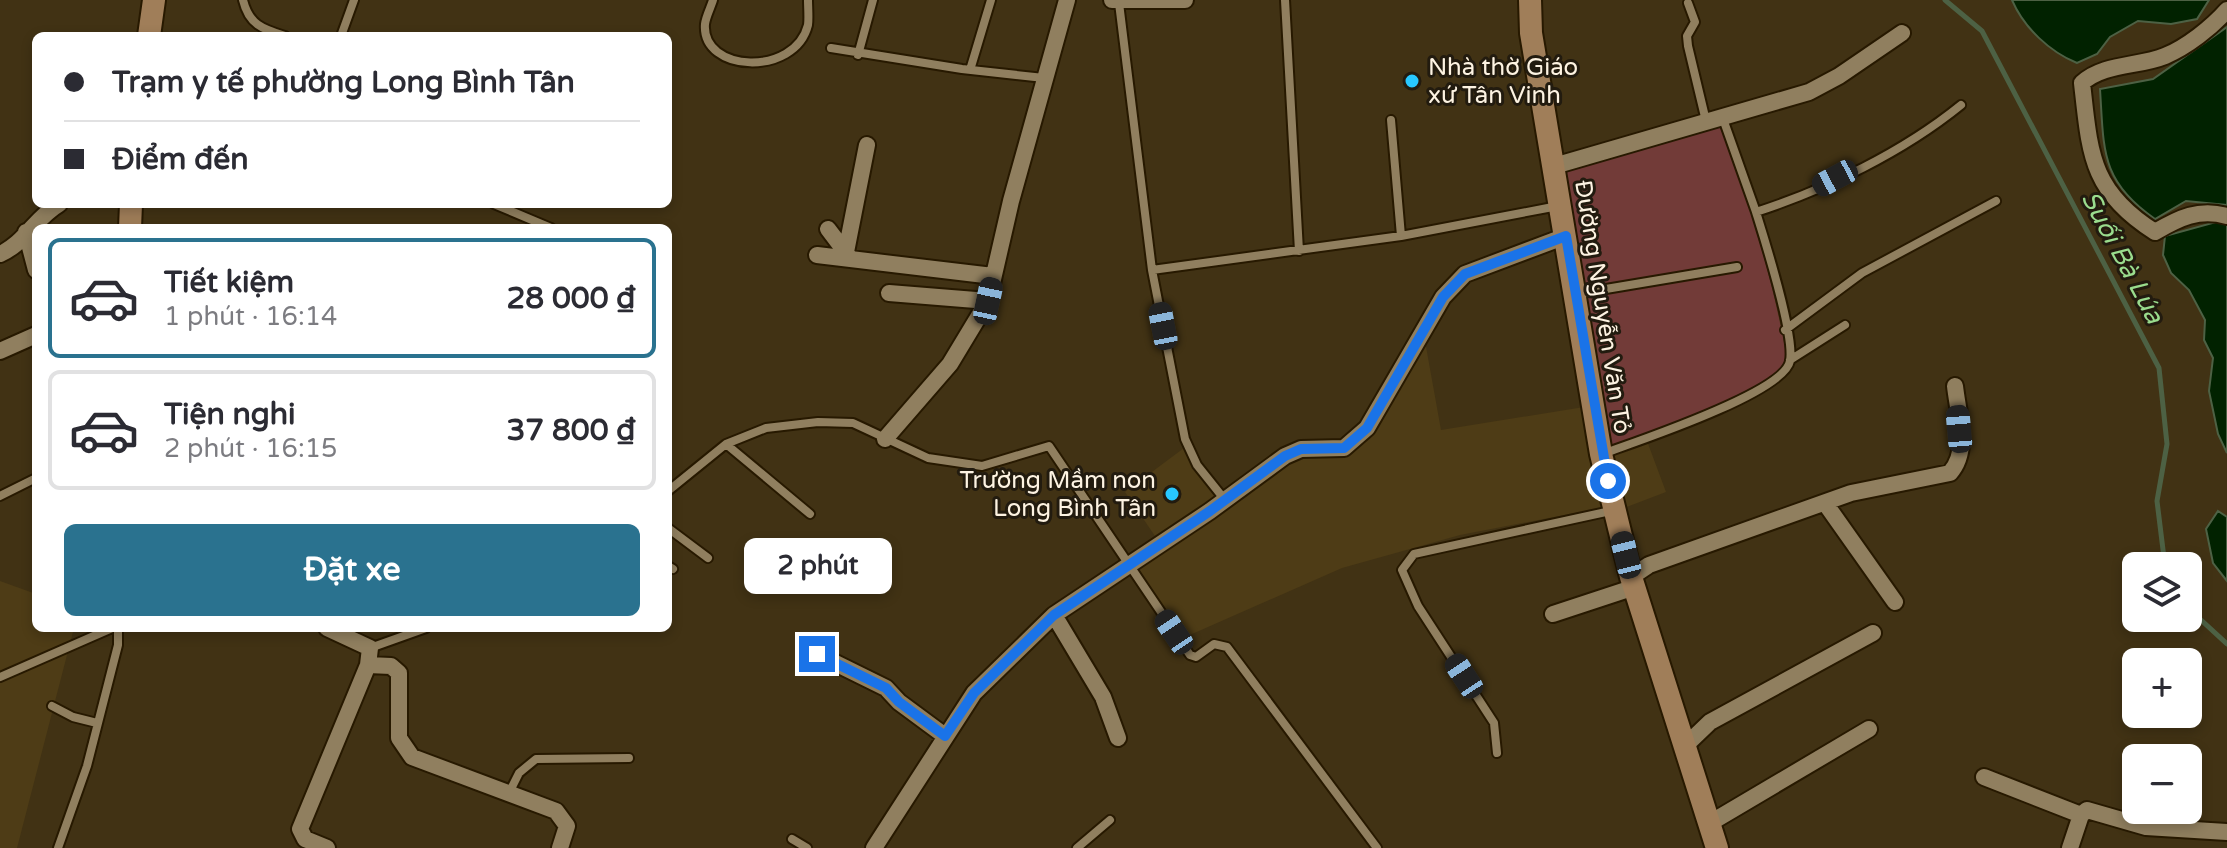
<!DOCTYPE html>
<html lang="vi">
<head>
<meta charset="utf-8">
<style>
  :root { --surface:#fff; --page:#f2f2f3; --text:#2b2b33; --muted:#7c7c81; --line:#e1e1e2; --accent:#2a728f }
  body { margin:0; font-family:"Varela Round",sans-serif; background:var(--page); color:var(--text); height:100vh; display:flex; flex-direction:column; font-size:30px; white-space:nowrap }
  * { box-sizing:border-box; margin:0 }
  p { font-size:26px; color:var(--muted) }
  .icon { flex:none; width:44px; height:44px; fill:none; stroke:currentColor; stroke-width:2; stroke-linecap:round; stroke-linejoin:round }
  .map { position:relative; flex:1; overflow:hidden }
  .drawer { position:absolute; left:32px; top:224px; width:640px; height:408px; display:flex; flex-direction:column; background:var(--surface); border-radius:12px; box-shadow:0 4px 12px #0003 }
  .drawer>* { flex:none }
  .hud { position:absolute; left:32px; top:32px; width:640px; height:176px; border-radius:12px; box-shadow:0 4px 12px #0003; display:grid; align-content:center; height:176px; padding:0 32px; background:var(--surface) }
  .tools { position:absolute; left:2122px; top:552px; display:grid; gap:16px }
  .tools a { display:grid; place-items:center; width:80px; height:80px; border-radius:12px; background:var(--surface); box-shadow:0 4px 12px #0003; font-size:40px }
  .end { position:absolute; width:36px; height:36px; margin:-18px; border:10px solid #1a73e8; background:#fff; box-shadow:0 0 0 4px #fff }
  .from { border-radius:50% }
  .bubble { position:absolute; height:56px; border-radius:12px; background:var(--surface); box-shadow:0 4px 12px #0003; font-size:26px; font-weight:800; line-height:56px; text-align:center }
  .car { position:absolute; width:24px; height:48px; margin:-24px -12px; border-radius:10px; box-shadow:0 0 6px 2px #0007; background:linear-gradient(#222 24%,#8ab4d8 0 40%,#222 0 76%,#8ab4d8 0 86%,#222 0) }
  .hud b { display:flex; align-items:center; gap:28px; height:76px; font-size:30px }
  .hud b+b { border-top:2px solid var(--line) }
  .hud i { width:20px; height:20px; background:var(--text) }
  ul { padding:14px 0 0; list-style:none }
  li { display:flex; align-items:center; gap:24px; height:120px; margin:0 16px 12px; padding:0 16px; border:4px solid var(--line); border-radius:12px }
  li div { flex:1 }
  li b { display:block; font-size:30px }
  li em { font-style:normal; font-weight:800 }
  li.active { border-color:var(--accent) }
  li>.icon { width:72px; height:72px; stroke-width:1.5 }
  .button { display:flex; gap:16px; margin-top:auto; padding:16px 32px }
  .button a { flex:1; height:92px; border-radius:12px; background:var(--accent); color:#fff; font-size:32px; font-weight:800; line-height:92px; text-align:center }
  .map>svg:first-child { display:block }
  .built { fill:#4e3c16 }
  .green { fill:#723b38 }
  .water { fill:#012200; stroke:#4d6144; stroke-width:2 }
  .lines { fill:none; stroke-linecap:round; stroke-linejoin:round }
  .stream { stroke:#4d6144; stroke-width:5 }
  .lane-casing { stroke:#271900; stroke-width:12 }
  .street-casing { stroke:#271900; stroke-width:20 }
  .secondary-casing { stroke:#271900; stroke-width:26 }
  .lane { stroke:#907f5f; stroke-width:8 }
  .street { stroke:#907f5f; stroke-width:16 }
  .secondary { stroke:#a07e59; stroke-width:22 }
  .route { stroke:#1a73e8; stroke-width:10 }
  .poi-dot { fill:#28c8ff; stroke:#221b0f; stroke-width:3 }
  .labels { text-anchor:middle; stroke-width:6; stroke-linejoin:round; paint-order:stroke }
  .poi-label { font-size:24px; fill:#fdf3e2; stroke:#221b0f; text-anchor:start }
  .street-label { font-size:24px; fill:#fdf3e2; stroke:#221b0f }
  .water-label { font-size:26px; font-style:italic; fill:#9adc8d; stroke:#221b0f }
</style>
</head>
<body>
<div class="map">
<svg width="2227" height="848" viewBox="0 0 2227 848">
  <rect width="100%" height="100%" fill="#413214"/>
  <path class="built" d="M1425,341L1441,430L1584,407L1606,507L1460,535L1342,568L1183,638L1136,568L1285,463L1303,455L1346,453Z
    M1647,441L1666,492L1624,508L1611,455Z
    M1184,448L1193,466L1219,497L1157,539L1125,492Z
    M0,581L36,594V628H74L17,848H0Z"/>
  <path class="green" d="M1720,123C1748,201 1773,277 1787,359C1769,396 1650,431 1610,447L1564,169Z"/>
  <path class="water" d="M2012,0H2209L2197,19L2171,24L2138,21L2110,37L2097,54L2077,63C2050,52 2024,28 2012,0Z
    M2227,27V205L2186,201L2155,219C2100,181 2104,150 2100,89L2153,79Z
    M2227,219V453L2218,434L2209,391L2213,358L2204,340L2205,320L2189,290L2171,273L2163,255L2165,236Z
    M2218,511L2227,517V581L2213,563L2206,529Z"/>
  <g class="lines">
    <path class="stream" d="M1945,0L1982,31L2159,368L2167,444L2157,501L2165,566
      M2188,608L2227,644"/>
    <g class="lane-casing">
      <path id="lane" d="M243,0C249,25 263,29 285,36
        M713,0C711,7 706,16 705,24C701,73 795,77 808,25C809,18 808,8 808,0
        M1285,0L1299,251
        M1119,3L1152,270L1185,439L1197,465L1225,500
        M1688,3L1695,22L1687,36L1688,46L1706,121
        M341,36L354,0
        M831,48L962,69L1044,78
        M858,55L873,0
        M970,70L991,0
        M1722,116L1756,212
        M1391,120L1401,236
        M494,204L551,228
        M1152,270L1401,236L1558,206
        M1576,294L1737,267
        M1785,330L1862,273L1996,201
        M1790,360L1845,325
        M726,444L810,514
        M1602,454C1635,442 1784,393 1790,361C1795,335 1765,241 1756,212C1827,189 1903,152 1961,105
        M668,491L726,444L766,428L818,422L853,423L928,458L982,466L1049,446L1190,655L1196,657L1214,644L1227,647L1377,848
        M0,496L36,478
        M668,528L708,558
        M668,566L673,569
        M370,648L426,628
        M0,677L112,628
        M52,706L73,717L97,723
        M1497,753L1494,723L1418,606L1402,570L1414,554L1615,510
        M509,793L519,773L536,759L629,758
        M792,839L807,848
        M58,848L87,766L118,645V628
        M1077,848L1110,820"/>
    </g>
    <g class="street-casing">
      <path id="street" d="M1112,0H1185
        M2227,10C2212,27 2187,47 2165,56C2138,67 2104,63 2082,83C2090,153 2090,191 2155,232C2179,218 2199,208 2227,216
        M1554,166L1809,92L1839,76L1902,33
        M828,229L850,258
        M26,232L36,270
        M846,252L867,145
        M0,254C24,244 36,217 59,204
        M817,255L993,276
        M889,293L988,301
        M0,351L36,335
        M885,439L950,364L988,301L1011,201L1067,0
        M1825,503L1895,602
        M1631,577L1649,565L1851,493L1950,473C1970,451 1958,414 1955,386
        M1553,614L1635,587
        M1054,615L1103,697L1118,738
        M327,628L370,648L368,665L391,666L399,673V738L412,757L556,811L567,826L560,848
        M817,654L886,688L899,702L945,736
        M1686,745L1710,722L1873,633
        M1984,777L2081,815
        M1710,823L1869,729
        M327,848L305,839L300,829L368,665
        M874,848L974,693L1054,615L1210,511L1285,456L1301,449L1344,448L1367,428L1443,297L1465,274L1566,236
        M2070,848L2081,815L2087,810L2146,827L2227,832"/>
    </g>
    <g class="secondary-casing">
      <path id="secondary" d="M1530,0L1531,33L1601,454L1631,577L1717,848
        M149,36L154,0
        M130,228L131,204"/>
    </g>
    <use href="#lane" class="lane"/>
    <use href="#street" class="street"/>
    <use href="#secondary" class="secondary"/>
  </g>
  <g class="lines">
    <path class="route" d="M817,654L886,688L899,702L945,736L974,693L1054,615L1210,511L1285,456L1301,449L1344,448L1367,428L1443,297L1465,274L1566,236L1608,481"/>
  </g>
  <g class="poi-dot">
    <circle cx="1412" cy="81" r="8"/>
    <circle cx="1172" cy="494" r="8"/>
  </g>
  <g class="labels">
    <g class="poi-label">
      <text x="1428" y="75">Nhà thờ Giáo<tspan x="1428" dy="28">xứ Tân Vinh</tspan></text>
      <text x="1156" y="488" text-anchor="end">Trường Mầm non<tspan x="1156" dy="28">Long Bình Tân</tspan></text>
    </g>
    <g class="street-label">
      <text transform="translate(1603 307) rotate(81)" y="8">Đường Nguyễn Văn Tỏ</text>
    </g>
    <g class="water-label">
      <text transform="translate(2123 257) rotate(62)" y="9">Suối Bà Lúa</text>
    </g>
  </g>
</svg>
<div class="tools">
<a><svg class="icon" aria-label="layers" viewBox="0 0 24 24"><path d="M12 4l9 5-9 5-9-5zM3 14l9 5 9-5"/></svg></a>
<a>+</a>
<a>−</a>
</div>
<i class="end from" style="left:1608px;top:481px"></i>
<i class="end" style="left:817px;top:654px"></i>
<div class="bubble" style="left:744px;top:538px;width:148px">2 phút</div>
<i class="car" style="left:1835px;top:178px;rotate:242deg"></i>
<i class="car" style="left:988px;top:301px;rotate:12deg"></i>
<i class="car" style="left:1163px;top:326px;rotate:349deg"></i>
<i class="car" style="left:1959px;top:429px;rotate:355deg"></i>
<i class="car" style="left:1626px;top:555px;rotate:346deg"></i>
<i class="car" style="left:1174px;top:632px;rotate:326deg"></i>
<i class="car" style="left:1464px;top:676px;rotate:327deg"></i>
<div class="hud">
<b><i class="from"></i>Trạm y tế phường Long Bình Tân</b>
<b><i></i>Điểm đến</b>
</div>
<section class="drawer">
<ul>
<li class="active"><svg class="icon" aria-label="car" viewBox="0 0 24 24"><path d="M5 17H2v-5l4-1 3-4h7l3 4 3 1v5h-3M9 17h6M6 11h13"/><circle cx="7" cy="17" r="2"/><circle cx="17" cy="17" r="2"/></svg><div><b>Tiết kiệm</b><p>1 phút · 16:14</p></div><em>28 000 ₫</em></li>
<li><svg class="icon" aria-label="car" viewBox="0 0 24 24"><path d="M5 17H2v-5l4-1 3-4h7l3 4 3 1v5h-3M9 17h6M6 11h13"/><circle cx="7" cy="17" r="2"/><circle cx="17" cy="17" r="2"/></svg><div><b>Tiện nghi</b><p>2 phút · 16:15</p></div><em>37 800 ₫</em></li>
</ul>
<div class="button"><a>Đặt xe</a></div>
</section>
</div>
</body>
</html>
